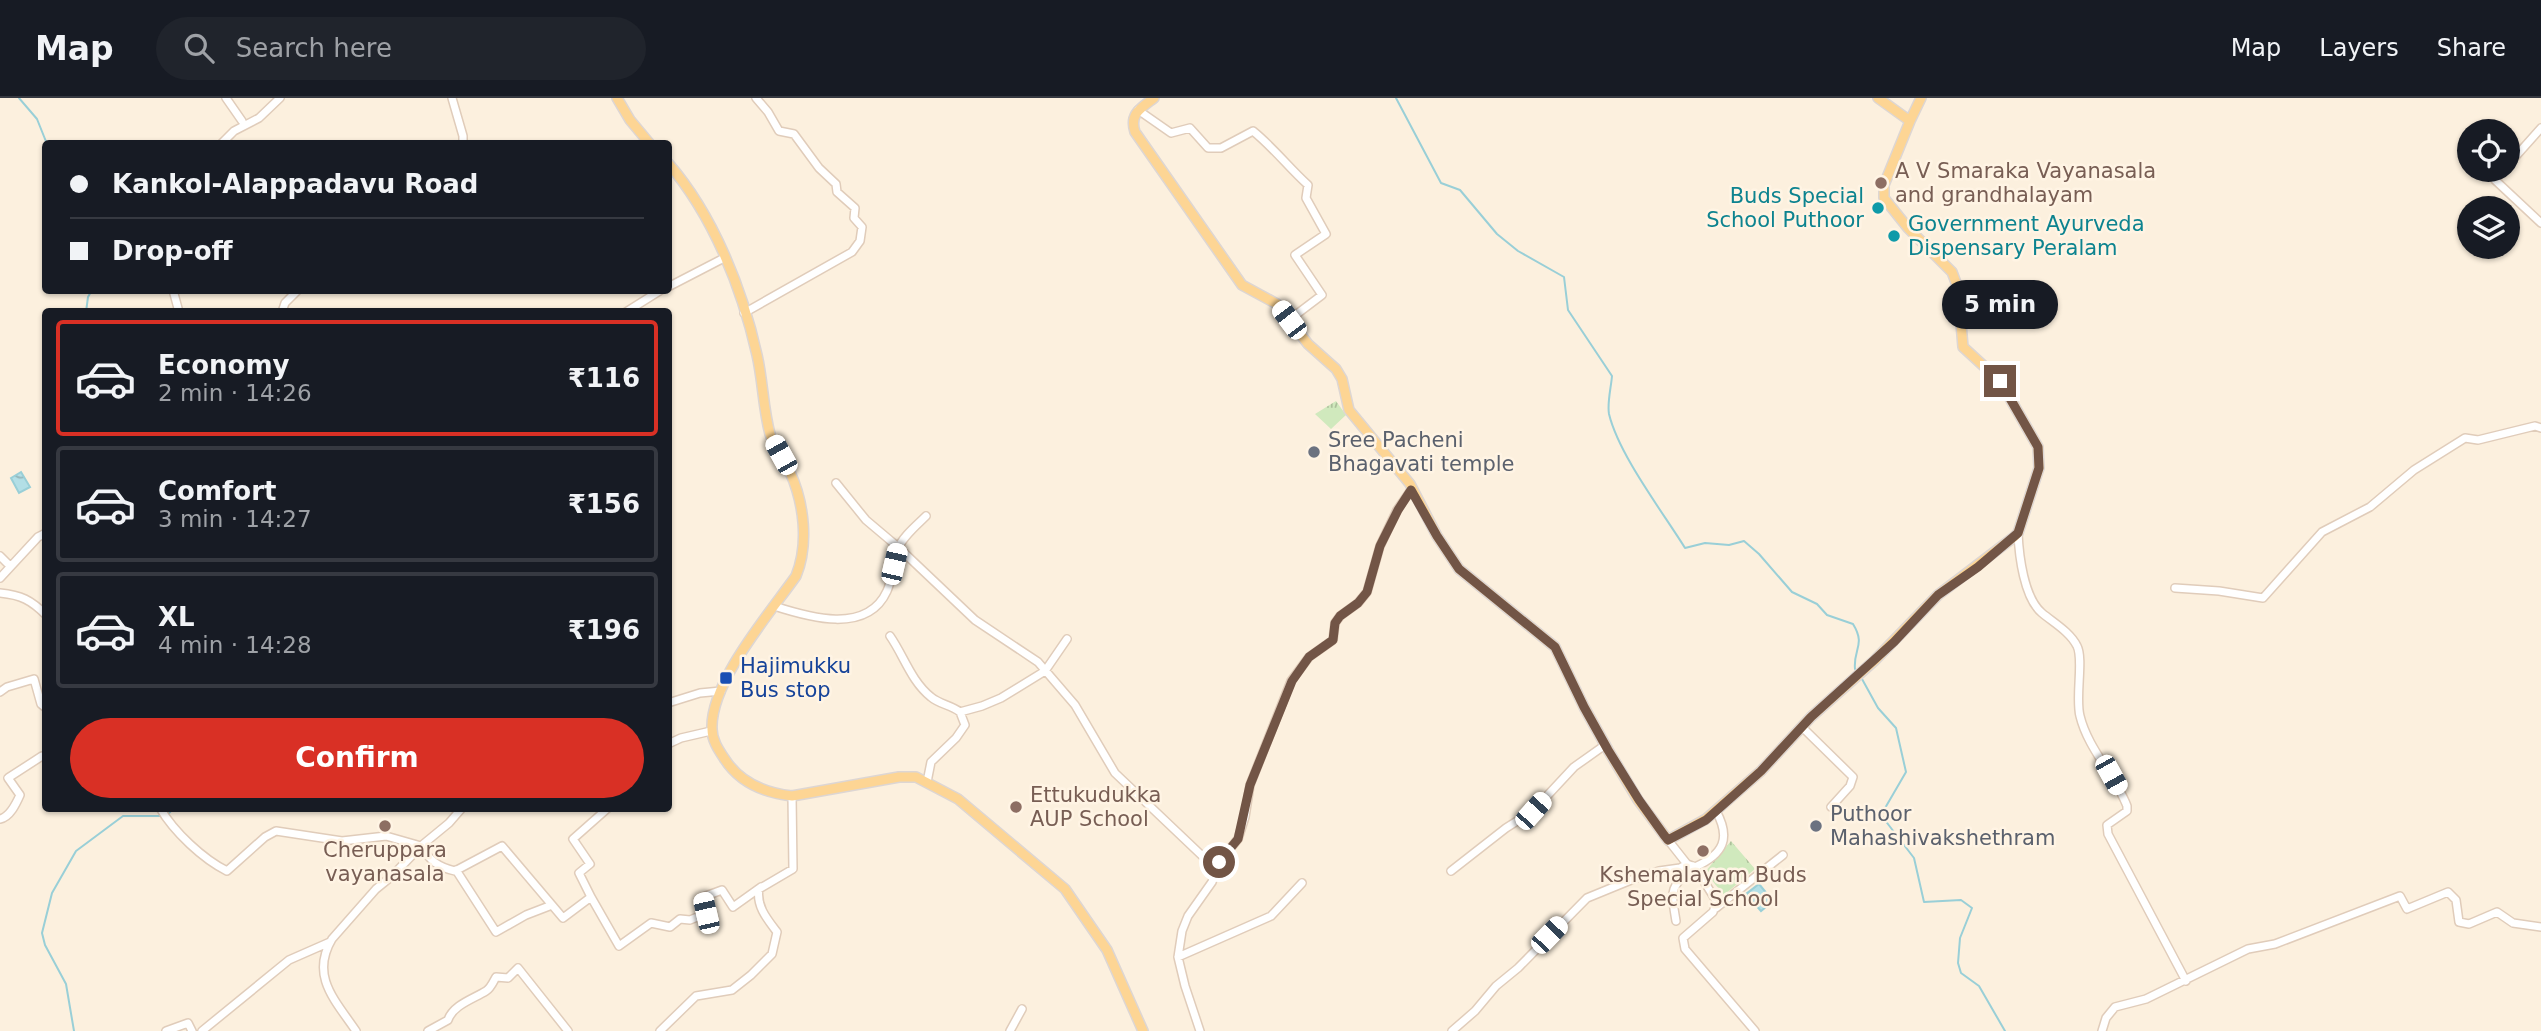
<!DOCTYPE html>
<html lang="en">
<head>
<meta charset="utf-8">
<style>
  :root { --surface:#171b24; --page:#20242c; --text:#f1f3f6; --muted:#9ea1a6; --line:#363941; --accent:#d93025 }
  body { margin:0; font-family:"DejaVu Sans",sans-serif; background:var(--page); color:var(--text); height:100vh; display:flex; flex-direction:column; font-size:26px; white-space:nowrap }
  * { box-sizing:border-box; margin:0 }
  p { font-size:23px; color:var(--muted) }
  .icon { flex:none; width:38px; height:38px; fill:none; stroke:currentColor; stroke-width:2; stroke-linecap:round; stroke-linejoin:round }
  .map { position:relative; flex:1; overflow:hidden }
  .sheet { position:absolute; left:42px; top:210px; width:630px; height:504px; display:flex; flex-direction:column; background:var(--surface); border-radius:7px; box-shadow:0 2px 5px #0004 }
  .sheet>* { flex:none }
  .banner { position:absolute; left:42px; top:42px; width:630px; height:154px; border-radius:7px; box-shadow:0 2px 5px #0004; display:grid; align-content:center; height:154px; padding:0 28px; background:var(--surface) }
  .controls { position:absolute; left:2457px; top:21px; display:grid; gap:14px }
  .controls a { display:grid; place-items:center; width:63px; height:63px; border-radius:50%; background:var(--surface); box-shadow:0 2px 5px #0004; font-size:35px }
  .end { position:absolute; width:32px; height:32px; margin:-16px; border:9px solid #725546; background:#fff; box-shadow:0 0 0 4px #fff }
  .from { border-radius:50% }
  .bubble { position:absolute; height:49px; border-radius:24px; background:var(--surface); box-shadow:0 2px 5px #0004; font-size:23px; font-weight:800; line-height:49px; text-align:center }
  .car { position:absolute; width:21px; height:42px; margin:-21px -10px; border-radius:9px; box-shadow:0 0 5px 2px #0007; background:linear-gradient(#fff 24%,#345 0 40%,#fff 0 76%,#345 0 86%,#fff 0) }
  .banner b { display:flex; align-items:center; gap:24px; height:66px; font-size:26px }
  .banner b+b { border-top:2px solid var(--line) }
  .banner i { width:18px; height:18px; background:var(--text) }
  ul { padding:12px 0 0; list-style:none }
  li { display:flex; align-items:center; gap:21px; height:116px; margin:0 14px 10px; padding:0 14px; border:4px solid var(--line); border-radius:7px }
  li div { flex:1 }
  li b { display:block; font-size:26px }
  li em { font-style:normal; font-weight:800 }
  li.on { border-color:var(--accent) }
  li>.icon { width:63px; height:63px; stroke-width:1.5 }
  .primary-button { display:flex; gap:14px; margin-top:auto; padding:14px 28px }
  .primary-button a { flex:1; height:80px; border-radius:42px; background:var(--accent); color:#fff; font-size:28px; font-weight:800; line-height:80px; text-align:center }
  header { display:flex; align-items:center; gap:42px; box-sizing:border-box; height:98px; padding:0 35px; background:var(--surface); border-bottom:2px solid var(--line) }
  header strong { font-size:33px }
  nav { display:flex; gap:38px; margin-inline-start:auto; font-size:24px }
  .search { width:490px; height:63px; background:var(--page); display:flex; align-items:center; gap:18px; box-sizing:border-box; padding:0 24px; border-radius:38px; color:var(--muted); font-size:26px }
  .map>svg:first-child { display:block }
  .park { fill:url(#park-tufts) }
  .water { fill:url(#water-waves); stroke:#99cfd7; stroke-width:2 }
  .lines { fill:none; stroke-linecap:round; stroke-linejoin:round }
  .stream { stroke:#99cfd7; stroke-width:2 }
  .minor-casing { stroke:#e0ccba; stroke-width:10 }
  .major-casing { stroke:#ddd6d3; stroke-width:12 }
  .minor { stroke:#fff; stroke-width:7 }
  .major { stroke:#fdd594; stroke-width:9 }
  .route { stroke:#725546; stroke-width:9 }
  .education-dot { fill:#8d6e63; stroke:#fff4e4; stroke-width:2.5 }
  .culture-dot { fill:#0f9aa8; stroke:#fff4e4; stroke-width:2.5 }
  .worship-dot { fill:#6b7280; stroke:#fff4e4; stroke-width:2.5 }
  .transit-dot { fill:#1a4fb4; stroke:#fff4e4; stroke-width:2.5 }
  .labels { text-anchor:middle; stroke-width:5; stroke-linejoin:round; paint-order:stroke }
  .education-label { font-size:21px; fill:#785e54; stroke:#fff4e4; text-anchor:start }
  .culture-label { font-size:21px; fill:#0d838f; stroke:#fff4e4; text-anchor:end }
  .worship-label { font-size:21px; fill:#5b616d; stroke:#fff4e4; text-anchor:start }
  .transit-label { font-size:21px; fill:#164399; stroke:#fff4e4; text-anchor:start }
</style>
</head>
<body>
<header>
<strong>Map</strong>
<div class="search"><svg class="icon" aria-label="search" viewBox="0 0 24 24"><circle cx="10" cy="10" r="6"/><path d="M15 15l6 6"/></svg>Search here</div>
<nav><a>Map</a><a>Layers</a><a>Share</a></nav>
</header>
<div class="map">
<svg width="2541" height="933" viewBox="0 0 2541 933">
  <defs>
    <pattern id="park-tufts" width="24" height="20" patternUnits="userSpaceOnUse" patternTransform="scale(1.75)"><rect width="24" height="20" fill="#d0e9bd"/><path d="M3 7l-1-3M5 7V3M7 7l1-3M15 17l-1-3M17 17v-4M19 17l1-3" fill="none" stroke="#adc09b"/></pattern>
    <pattern id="water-waves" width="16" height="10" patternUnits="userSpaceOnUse" patternTransform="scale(1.75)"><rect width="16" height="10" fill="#b3dfe6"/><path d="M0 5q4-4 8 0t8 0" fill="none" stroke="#96b8bc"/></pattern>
  </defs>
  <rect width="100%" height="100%" fill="#fcf0de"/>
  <path class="park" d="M1336,303L1346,317L1331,331L1315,316Z
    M1731,743L1755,771L1724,797L1705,774Z"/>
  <path class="water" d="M21,374L30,389L19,395L11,380Z
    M1759,786L1773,803L1761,813L1746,796Z"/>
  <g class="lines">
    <path class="stream" d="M19,0L37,21L47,46
      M1396,0L1441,85L1460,92L1497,136L1518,153L1564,179L1568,212L1612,278C1611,290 1607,305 1609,316C1619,357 1662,413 1685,450L1705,445L1729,447L1744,443L1759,456L1792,494L1817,506L1827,517L1853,526C1866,547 1853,551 1855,571
      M86,214L88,199L92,192
      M1862,581L1878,610L1896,630L1906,674L1881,717L1914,760L1924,804L1961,802L1972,810L1960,840L1958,865L1961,875L1979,888L2005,933
      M167,717L174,710
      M74,933L66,886L45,847L42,835L52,795L76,753L123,718H162"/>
    <g class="minor-casing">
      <path id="minor" d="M226,0L242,23
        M452,0L463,38V46
        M1138,12L1171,35L1190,30L1208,50H1221L1253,33C1273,49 1289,70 1308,87L1306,100L1326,136L1295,157L1322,197L1289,222
        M221,46L234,33L259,20L280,0
        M2508,67L2541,30
        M2504,72L2495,82L2541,125
        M668,189L724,160
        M173,192L179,214
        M282,214L285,205L298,192
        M626,214L661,192
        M744,215L852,154L860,143L862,129L854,120L855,110L837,94L836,86L819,70L794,36L779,33L768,14L756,0
        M836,385L866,422L898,449L975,522L1038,564L1075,607L1115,675L1216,771
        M2018,435C2019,458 2024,500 2042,515C2054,525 2070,534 2077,548C2084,561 2075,599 2080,618C2088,651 2115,677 2127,708V713L2107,727L2108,736L2186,883
        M0,458L10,468
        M0,480L38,439L46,435
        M2175,490L2219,493L2263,500L2322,434L2370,409L2414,372L2465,340L2478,342L2535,328L2541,330
        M0,495C21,497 31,502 46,517
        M774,508C808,519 867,537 887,493C893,480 892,464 898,451C902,439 917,427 926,418
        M890,538C904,558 911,583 931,599C939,606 951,607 960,614
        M0,594L7,589L34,581L41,606L46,610
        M668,605L700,595L721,593
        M1802,629L1853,679L1850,688L1831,709
        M668,646L681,640L711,633
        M927,684L931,664L956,640L965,627L960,614L982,608L1001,600L1045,573L1067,541
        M160,710C174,734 203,761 227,773L265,739L276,733L342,743L386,738L421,748L392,778L376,791L332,841C310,878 335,902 356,933
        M462,710L449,725L421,748C430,763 438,769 455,773L502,748L563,820L591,799L579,775L590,766L573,741L608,710
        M0,721C10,719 16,706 20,697L8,680L42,658H46
        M1687,766L1695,769L1717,804L1713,814L1683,840L1685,851L1755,933
        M1695,769C1724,756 1731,740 1716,713
        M456,772L496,834L526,817L552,807
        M1451,773L1506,730L1533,713L1574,669L1605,647
        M591,799L619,848L651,825L670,829L680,821L690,822L707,815L703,799L722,792L733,809L761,789
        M1716,810L1783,757
        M1676,823C1671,792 1669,791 1693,768
        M1178,859L1271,818L1302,785
        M166,933L188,925L192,933
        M202,933L289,862L330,844
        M428,933L448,922C453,907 473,901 486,893C491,890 493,884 496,879L508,880L518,870L568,933
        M660,933L696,898L732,892L751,877L772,856L777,834C767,821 756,808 759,791L793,771L792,698
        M1010,933L1022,911
        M1200,933L1185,888L1178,859L1182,833L1188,818L1212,784L1219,764L1238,741L1245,719L1250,687L1291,583L1309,559L1333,542L1335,525L1340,518L1358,505L1367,494L1380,448L1397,412L1411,392
        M1452,933L1475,913L1496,888L1518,870L1587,800L1631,782L1659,773L1680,770L1687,766L1668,742
        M2102,933L2106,920L2115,909L2146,901L2248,851L2275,846L2400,798L2407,811L2448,794L2456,802L2459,824L2469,826L2497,814L2513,825L2541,829"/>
    </g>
    <g class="major-casing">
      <path id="major" d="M617,0L630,22L650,46
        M1154,0C1141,10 1129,16 1135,34L1242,187L1277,206L1308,246L1336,271L1342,281L1349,312L1410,386L1437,438L1459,471L1555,549L1584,609L1608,652L1638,702L1668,742L1706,721L1761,673L1811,619L1874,563L1938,497L2014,439L2018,435L2039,370L2038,349L2000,283L1963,249L1958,190L1952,174L1908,130L1884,100V87L1910,23L1878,0
        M1910,23L1921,0
        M668,65C713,117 742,190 757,257C763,283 763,310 770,336C774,349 784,361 790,374C804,405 809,446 796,478C770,515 710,584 712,631C712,642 718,651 724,660C739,684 765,695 792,698L899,679H916L958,701L1065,791L1107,852L1143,933"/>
    </g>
    <use href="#minor" class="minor"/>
    <use href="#major" class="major"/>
  </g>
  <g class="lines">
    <path class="route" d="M1219,764L1238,741L1250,687L1292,583L1309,559L1333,542L1335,525L1340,518L1358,505L1367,494L1380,448L1398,412L1411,392L1437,438L1459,471L1555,549L1584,609L1608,652L1639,702L1664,737L1668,742L1706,722L1761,673L1811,619L1894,544L1938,497L1978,469L2018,435L2039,370L2038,349L2000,283"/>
  </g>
  <g class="education-dot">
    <circle cx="1881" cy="85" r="7"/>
    <circle cx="1016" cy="709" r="7"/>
    <circle cx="385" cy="728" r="7"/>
    <circle cx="1703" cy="753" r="7"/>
  </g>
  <g class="culture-dot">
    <circle cx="1878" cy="110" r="7"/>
    <circle cx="1894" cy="138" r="7"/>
  </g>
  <g class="worship-dot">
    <circle cx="1314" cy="354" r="7"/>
    <circle cx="1816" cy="728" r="7"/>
  </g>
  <rect class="transit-dot" x="719" y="573" width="14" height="14" rx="3.5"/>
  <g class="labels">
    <g class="education-label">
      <text x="1895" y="80">A V Smaraka Vayanasala<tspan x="1895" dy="24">and grandhalayam</tspan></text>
      <text x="1030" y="704">Ettukudukka<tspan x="1030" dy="24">AUP School</tspan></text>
      <text x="385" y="759" text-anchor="middle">Cheruppara<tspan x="385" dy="24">vayanasala</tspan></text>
      <text x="1703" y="784" text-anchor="middle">Kshemalayam Buds<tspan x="1703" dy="24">Special School</tspan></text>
    </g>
    <g class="culture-label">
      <text x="1864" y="105">Buds Special<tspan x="1864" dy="24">School Puthoor</tspan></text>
      <text x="1908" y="133" text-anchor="start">Government Ayurveda<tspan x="1908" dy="24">Dispensary Peralam</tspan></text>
    </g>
    <g class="worship-label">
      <text x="1328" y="349">Sree Pacheni<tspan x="1328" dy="24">Bhagavati temple</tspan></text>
      <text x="1830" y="723">Puthoor<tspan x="1830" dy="24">Mahashivakshethram</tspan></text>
    </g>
    <g class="transit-label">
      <text x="740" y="575">Hajimukku<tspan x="740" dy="24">Bus stop</tspan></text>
    </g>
  </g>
</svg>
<div class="controls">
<a><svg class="icon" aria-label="locate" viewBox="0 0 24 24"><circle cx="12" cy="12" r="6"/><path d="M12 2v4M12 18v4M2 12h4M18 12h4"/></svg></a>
<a><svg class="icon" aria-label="layers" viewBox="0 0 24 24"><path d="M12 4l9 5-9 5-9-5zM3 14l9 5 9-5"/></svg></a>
</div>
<i class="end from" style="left:1219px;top:764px"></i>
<i class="end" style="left:2000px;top:283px"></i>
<div class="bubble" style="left:1942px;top:182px;width:116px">5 min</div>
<i class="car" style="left:1289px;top:222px;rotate:323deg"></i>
<i class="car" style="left:781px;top:357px;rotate:331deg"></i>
<i class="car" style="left:894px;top:466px;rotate:13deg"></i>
<i class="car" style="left:2111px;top:677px;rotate:151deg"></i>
<i class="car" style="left:1533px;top:713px;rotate:42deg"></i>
<i class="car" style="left:706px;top:815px;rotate:347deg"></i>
<i class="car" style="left:1549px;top:837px;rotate:44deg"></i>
<div class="banner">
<b><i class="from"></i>Kankol-Alappadavu Road</b>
<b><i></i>Drop-off</b>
</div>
<section class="sheet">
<ul>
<li class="on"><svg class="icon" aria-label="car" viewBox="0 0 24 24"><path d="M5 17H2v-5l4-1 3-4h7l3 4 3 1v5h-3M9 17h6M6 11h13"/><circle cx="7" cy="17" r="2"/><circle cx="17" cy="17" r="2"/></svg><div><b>Economy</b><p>2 min · 14:26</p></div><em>₹116</em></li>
<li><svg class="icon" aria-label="car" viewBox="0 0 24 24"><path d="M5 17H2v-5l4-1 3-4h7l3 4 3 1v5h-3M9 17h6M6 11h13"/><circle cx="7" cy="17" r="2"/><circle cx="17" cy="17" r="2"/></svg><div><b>Comfort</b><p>3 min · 14:27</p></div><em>₹156</em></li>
<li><svg class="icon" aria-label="car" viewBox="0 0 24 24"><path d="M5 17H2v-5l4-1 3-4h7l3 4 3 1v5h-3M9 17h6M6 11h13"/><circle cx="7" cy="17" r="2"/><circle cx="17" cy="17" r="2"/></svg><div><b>XL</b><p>4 min · 14:28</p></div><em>₹196</em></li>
</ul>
<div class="primary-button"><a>Confirm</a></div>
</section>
</div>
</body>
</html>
